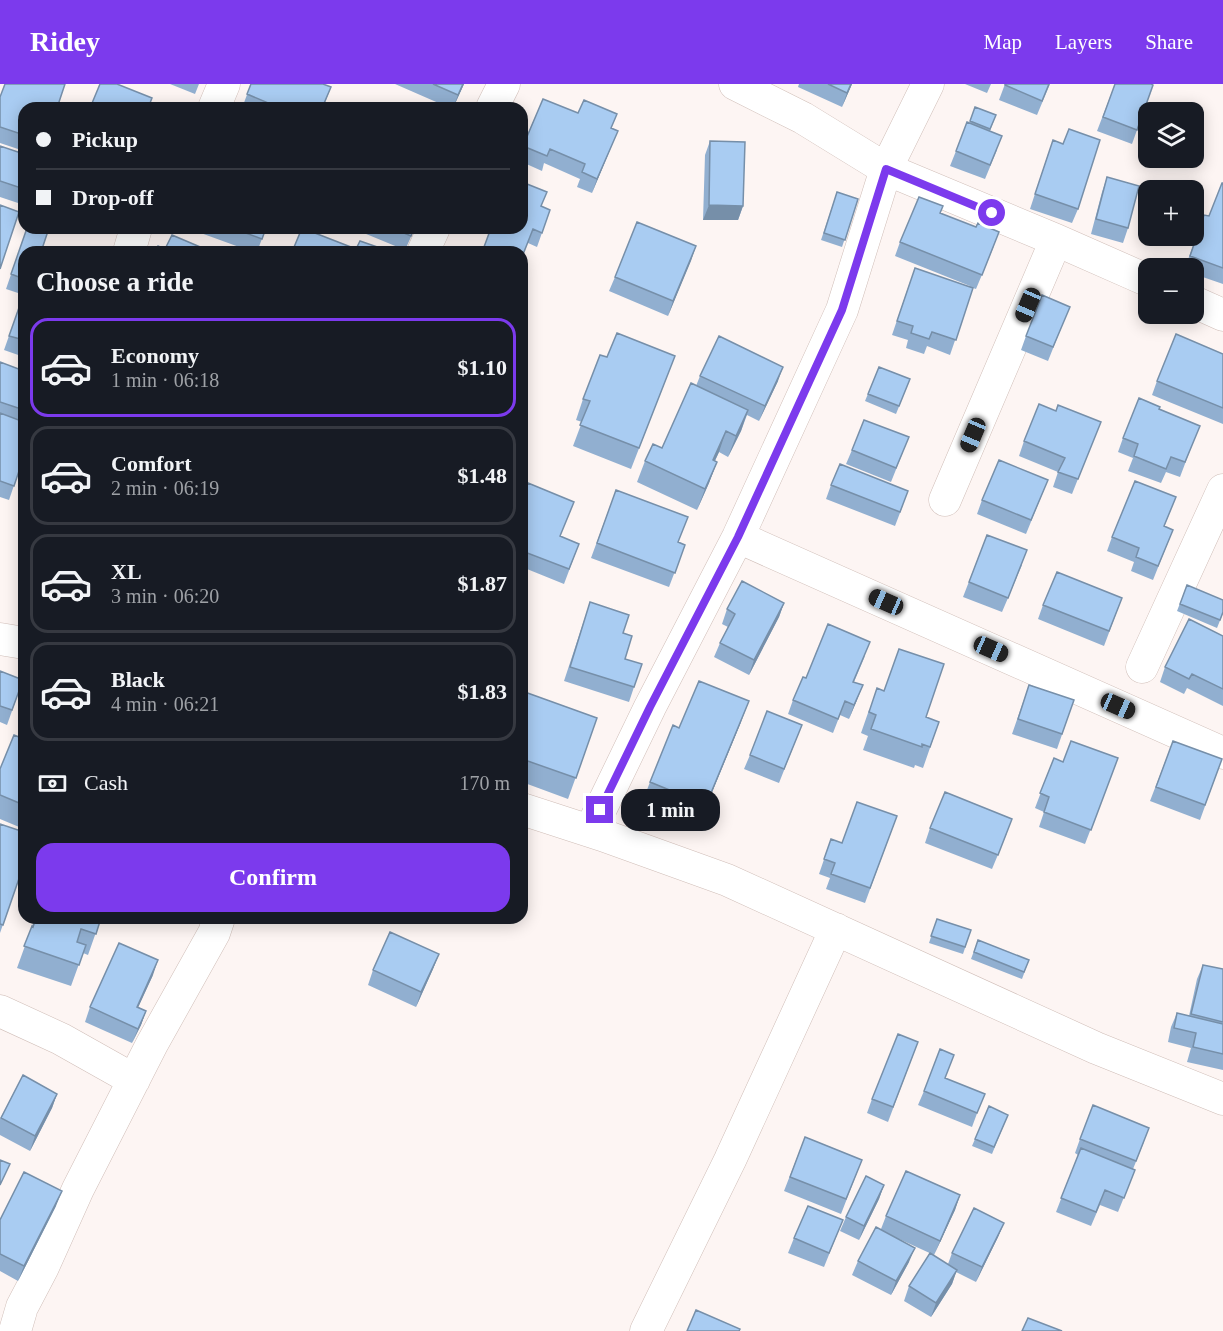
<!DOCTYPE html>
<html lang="en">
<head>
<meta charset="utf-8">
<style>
  :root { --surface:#171b24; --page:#242831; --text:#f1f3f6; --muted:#9ea1a6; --line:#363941; --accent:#7c3aed }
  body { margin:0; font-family:"Times New Roman",serif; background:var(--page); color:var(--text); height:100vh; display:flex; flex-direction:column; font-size:22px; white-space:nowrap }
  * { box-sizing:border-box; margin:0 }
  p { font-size:20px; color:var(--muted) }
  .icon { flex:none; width:33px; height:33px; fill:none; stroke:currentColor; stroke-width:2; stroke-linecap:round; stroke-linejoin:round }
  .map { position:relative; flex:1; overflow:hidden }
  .panel { position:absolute; left:18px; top:162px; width:510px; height:678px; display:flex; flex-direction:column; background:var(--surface); border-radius:18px; box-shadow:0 3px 15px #0003 }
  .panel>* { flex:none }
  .top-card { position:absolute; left:18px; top:18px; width:510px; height:132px; border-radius:18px; box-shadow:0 3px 15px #0003; display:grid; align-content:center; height:132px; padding:0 18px; background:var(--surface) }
  .buttons { position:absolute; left:1138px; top:18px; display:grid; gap:12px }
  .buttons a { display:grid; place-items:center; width:66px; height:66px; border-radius:12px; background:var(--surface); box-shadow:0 3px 15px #0003; font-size:30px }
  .end { position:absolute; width:27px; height:27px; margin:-14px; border:8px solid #7c3aed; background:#fff; box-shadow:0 0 0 3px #fff }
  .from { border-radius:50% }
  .bubble { position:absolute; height:42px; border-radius:18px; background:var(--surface); box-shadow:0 3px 15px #0003; font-size:20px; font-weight:800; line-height:42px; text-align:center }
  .car { position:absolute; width:18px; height:36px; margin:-18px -9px; border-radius:8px; box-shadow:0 0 4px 2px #0007; background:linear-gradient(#222 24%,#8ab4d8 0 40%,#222 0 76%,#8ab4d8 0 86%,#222 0) }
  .top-card b { display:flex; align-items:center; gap:21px; height:57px; font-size:22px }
  .top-card b+b { border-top:2px solid var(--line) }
  .top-card i { width:15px; height:15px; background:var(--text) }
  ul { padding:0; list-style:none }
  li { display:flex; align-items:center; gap:18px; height:99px; margin:0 12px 9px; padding:0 6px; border:3px solid var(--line); border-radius:18px }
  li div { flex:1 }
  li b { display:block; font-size:22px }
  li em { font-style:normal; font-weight:800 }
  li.active { border-color:var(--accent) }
  li>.icon { width:54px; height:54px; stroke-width:1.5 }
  h2 { padding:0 18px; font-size:27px; line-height:72px }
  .pay { display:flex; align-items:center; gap:15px; height:66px; padding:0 18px; font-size:22px }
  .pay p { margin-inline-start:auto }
  .action { display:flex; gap:12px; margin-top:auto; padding:12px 18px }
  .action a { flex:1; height:69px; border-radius:18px; background:var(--accent); color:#fff; font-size:24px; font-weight:800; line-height:69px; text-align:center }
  header { display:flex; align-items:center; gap:36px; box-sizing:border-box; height:84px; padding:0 30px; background:var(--accent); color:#fff }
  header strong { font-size:28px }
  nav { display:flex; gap:33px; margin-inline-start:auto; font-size:21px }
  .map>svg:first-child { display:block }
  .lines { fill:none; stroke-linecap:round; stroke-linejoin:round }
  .street-casing { stroke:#d0beb8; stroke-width:33 }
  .street { stroke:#fff; stroke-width:32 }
  .wall { fill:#91afd0 }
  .shaded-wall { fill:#768fa9 }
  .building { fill:#a9ccf2; stroke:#768fa9; stroke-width:1.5 }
  .route { stroke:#7c3aed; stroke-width:8 }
</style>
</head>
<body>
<header>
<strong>Ridey</strong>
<nav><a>Map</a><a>Layers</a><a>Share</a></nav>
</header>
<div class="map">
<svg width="1223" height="1247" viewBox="0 0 1223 1247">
  <rect width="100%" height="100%" fill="#fdf5f3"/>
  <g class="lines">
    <g class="street-casing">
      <path id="street" d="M735,0L803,34L886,85L1056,156L1149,197
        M214,24L224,0
        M492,24L504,0
        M129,168L136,144
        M423,168L434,144
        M1194,218L1223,231
        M945,416L1056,156
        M738,453L1223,669
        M0,555L24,559
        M1142,583L1223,406
        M522,725L602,751L727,796L1096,964L1223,1015
        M590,747L650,623L738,453L842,226L886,85L928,0
        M0,927L61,955L134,996
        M15,1247L22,1223L43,1183L78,1105L152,960L214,849L219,834
        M646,1247L730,1076L836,845"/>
    </g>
    <use href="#street" class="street"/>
  </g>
  <path class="wall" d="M170,0H199L195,10Z
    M251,0L331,3L323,24H228H242Z
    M395,0H464L453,24H450Z
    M799,0H852L842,23L798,3Z
    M965,0H991L987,9Z
    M1005,0H1050L1037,31L999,16Z
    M1115,0L1153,1L1132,60L1097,47Z
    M0,12L24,24V67L0,59Z
    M543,15L612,61L592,109L577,103L580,95L544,79L542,87L522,78V63Z
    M975,23L996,31L990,47L997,66L985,95L950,82L956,67L970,39Z
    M710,57L743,122L738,136H703L705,71Z
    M0,62L24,70V121L0,113Z
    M1048,70L1078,125L1072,139L1030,125Z
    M1107,93L1128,144L1123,159L1091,150L1102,108Z
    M1223,99V200L1194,190V184H1185L1204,131L1209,132Z
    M837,108L858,115L842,163L821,156Z
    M541,123L550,126L537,163L528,159L522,168H482L491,144Z
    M941,129L994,162L976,205L973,204L950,271L927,262L924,270L906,264L908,256L892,251L910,198L970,202L895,172L900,158Z
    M27,144L24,168V211L6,205Z
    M187,144H266L257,168H253Z
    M354,144H415L405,166L354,145Z
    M696,162L668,232L609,207L615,193Z
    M21,218L24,219V273L4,266Z
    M1064,237L1048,277L1021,266L1026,252Z
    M1223,270V340L1152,311L1157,297Z
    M675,272L631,385L573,362L582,338L576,336L583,315L607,273Z
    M0,278L24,287V372L9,416L0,413Z
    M879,283L910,295L896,330L865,317Z
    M700,292L778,297L759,337L747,331L741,347L728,373L719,368L715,377L717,378L709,399L697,426L637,398L645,377L662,364L696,302Z
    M1159,325L1194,356L1180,393L1166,388L1161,399L1128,387L1133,374L1118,368L1123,354Z
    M1095,352L1072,410L1053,403L1058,388L1019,372L1024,357Z
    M852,366L903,368L891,398L846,380Z
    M1048,396L1026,450L977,430L982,416Z
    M831,401L903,421L895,442L826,415Z
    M616,406L679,459L685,461L669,503L591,474Z
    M522,414L560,453L579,460L564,500L522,483Z
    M1170,428L1164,443L1173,446L1153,496L1131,487L1134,478L1107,467L1112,453Z
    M987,451L1022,481L1002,528L963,513Z
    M1187,501L1223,529L1217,544L1177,527Z
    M1122,514L1104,562L1038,535L1043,521Z
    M590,518L623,549L625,575L634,603L629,618L564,597Z
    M784,519L779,533L749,591L714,573L720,559L728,543L722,540L727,525Z
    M1223,552V622L1187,604L1184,610L1160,598L1165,583Z
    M865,572L854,598L857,616L849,635L840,631L833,649L788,630L793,616L806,594Z
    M0,587L23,596L7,641L0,638Z
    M1029,601L1074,616L1057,665L1012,650Z
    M522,607L597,634L568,715L522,698Z
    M869,626L926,633L939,638L923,684L915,681L914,684L863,666L868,652L861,649Z
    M741,638L698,742L642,719L650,698L679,644Z
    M802,641L779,699L744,685L750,671Z
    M24,655V745L0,735V685Z
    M1173,657L1222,675L1200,736L1150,717Z
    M1054,674L1063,678L1118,674L1085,760L1039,743L1044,728L1035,724Z
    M897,732L865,819L826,805L830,794L819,790L831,755L842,759Z
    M0,740L24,780L0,849Z
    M930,744L1007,749L992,785L925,759Z
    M35,834H101L88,871L83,869L71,902L17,884Z
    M937,835L971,846L963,870L929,859Z
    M978,856L1029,876L1022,895L971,875Z
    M439,870L433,885L416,923L368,901L373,886Z
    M1203,881L1223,885V986L1187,978L1191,964L1168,958L1171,943L1177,929L1189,932L1197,895Z
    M153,891L138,923L146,927L141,941L132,959L85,938L90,923Z
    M918,958L888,1038L867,1029L872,1015Z
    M23,991L57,1010L52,1024L30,1067L0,1051V1035Z
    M945,994L979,1024L972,1043L918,1021L924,1007Z
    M1008,1031L992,1070L972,1062L975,1055Z
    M805,1053L862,1076L841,1130L784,1107Z
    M1080,1055L1144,1058L1133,1085L1135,1086L1118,1128L1100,1121L1091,1142L1056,1128L1078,1071L1075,1069Z
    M884,1101L879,1115L859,1156L840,1147L846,1133Z
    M960,1111L955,1126L934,1171L899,1155L909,1178L891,1211L852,1191L858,1177L881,1145L886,1132Z
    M56,1122L18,1197L0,1187V1136Z
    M843,1136L824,1183L788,1169L794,1154Z
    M1004,1139L998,1153L976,1198L956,1188L952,1200L931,1233L904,1217L909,1202L948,1180L952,1169Z"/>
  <path class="shaded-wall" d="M463,0H464L453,24L458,11Z
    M851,0H852L842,23L847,9Z
    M618,47L612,61L592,109L597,95Z
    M709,121L743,122L738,136H703Z
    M696,162L691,177L668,232L673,217Z
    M783,283L778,297L759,337L765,322Z
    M748,326L741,347L728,373L736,352Z
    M726,347L719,368L705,397L713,376Z
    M717,378L709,399L697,426L705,405Z
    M784,519L779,533L749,591L754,576Z
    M863,601L857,616L849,635L854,621Z
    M749,617L741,638L698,742L706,721Z
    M439,870L433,885L416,923L421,908Z
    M158,876L153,891L132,937L137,923Z
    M146,927L141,941L132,959L138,945Z
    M57,1010L52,1024L30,1067L35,1052Z
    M884,1101L879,1115L859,1156L864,1142Z
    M62,1107L56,1122L18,1197L24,1182Z
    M960,1111L955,1126L934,1171L940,1157Z
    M1004,1139L998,1153L976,1198L982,1183Z
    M915,1164L909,1178L891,1211L896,1197Z
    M957,1186L952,1200L931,1233L936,1219Z"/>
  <path class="building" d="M5,0H65L57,24H24V51L0,43V13Z
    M100,0H117L152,14L148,24H90Z
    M251,0H323L331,3L322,24H280L247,10Z
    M433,0H463L458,11Z
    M828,0H851L847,9Z
    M1005,0H1049L1042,17L1005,1Z
    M1115,0H1151L1153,1L1137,46L1103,33Z
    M543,15L578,29L584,16L617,30L611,44L618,47L597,95L582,88L585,80L550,65L547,72L523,62Z
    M230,20L243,24H228Z
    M975,23L996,31L990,45L970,37Z
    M967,38L1002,52L990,81L956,67Z
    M1069,45L1100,56L1078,125L1035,110L1053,56L1063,60Z
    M710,57L745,58L743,122L709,121Z
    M0,62L24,70V105L0,97Z
    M1107,93L1139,102L1128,144L1096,135Z
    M522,98L547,108L541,122L550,126L542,149L533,145L522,173V168H498L484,163L491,144H522Z
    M1222,99H1223V184L1190,172L1204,131L1209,132Z
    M837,108L858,115L845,156L824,149Z
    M919,113L943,122L940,129L976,143L978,139L999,148L982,191L900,158Z
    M0,121L19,128L0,185Z
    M637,138L696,162L673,217L615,193Z
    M27,144H49L41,168H24V195L11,190Z
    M232,144H266L262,155Z
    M302,144L356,165L360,157L383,165L382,168H292Z
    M392,144H414L411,152Z
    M172,151L212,168H155L158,162L165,165Z
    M915,184L973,204L956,256L932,248L929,255L911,249L913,242L897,237Z
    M1042,211L1070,223L1053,263L1026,252Z
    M21,218L24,219V256L9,252Z
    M617,249L675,272L639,364L580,341L590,317L583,315L600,271L607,273Z
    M1176,250L1223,270V324L1157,297Z
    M719,252L783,283L765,322L700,292Z
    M0,278L24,287V326L0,318Z
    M879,283L910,295L899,322L868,310Z
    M691,299L748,326L736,352L726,347L713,376L717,378L705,405L645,377L653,360L662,364Z
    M1139,314L1160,323L1159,325L1200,342L1185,378L1171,373L1166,385L1134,372L1138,360L1123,354Z
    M1039,320L1056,327L1058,321L1101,338L1078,395L1058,388L1065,374L1024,357Z
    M0,329L24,338V372L14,402L0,397Z
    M864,336L909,353L896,384L852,366Z
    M999,376L1048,396L1031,436L982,416Z
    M840,380L908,407L900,428L831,401Z
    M1135,397L1176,413L1164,442L1173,446L1158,482L1136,473L1139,464L1112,453Z
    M528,399L574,418L560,452L579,460L569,485L522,467V414Z
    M616,406L688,433L678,458L685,461L675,489L597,459Z
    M987,451L1027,466L1008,514L969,498Z
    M1057,488L1122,514L1109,547L1043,521Z
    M742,497L784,519L754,576L720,559L735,530L727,525Z
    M1187,501L1223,516V528L1220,536L1180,520Z
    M590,518L629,531L623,549L632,552L625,575L642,580L634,603L570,583Z
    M522,523L526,524L522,535Z
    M1189,535L1223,552V605L1192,590L1189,595L1165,583Z
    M828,540L870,558L853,598L863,601L854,621L845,617L838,635L793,616L803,593L806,594Z
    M899,565L944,580L926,633L939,638L930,663L922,660V663L871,645L876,631L869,628L877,604L884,607Z
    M0,587L23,596L12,626L0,622Z
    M699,597L749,617L706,721L650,698L673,641L679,644Z
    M1029,601L1074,616L1062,650L1018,635Z
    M522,607L597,634L576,694L522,675Z
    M767,627L802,641L784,685L750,671Z
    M14,651L24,655V721L0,711V685Z
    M1071,657L1118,674L1091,746L1044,728L1049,713L1040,709L1054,674L1063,678Z
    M1173,657L1222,675L1205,721L1156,703Z
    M945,708L1012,735L998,771L930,744Z
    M857,718L897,732L870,804L831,790L835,779L824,775L831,755L842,759Z
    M0,740L24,748V780L3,841L0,840Z
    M36,834H101L96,850L81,845L77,858L86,861L79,881L24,862L32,842L33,843Z
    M937,835L971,846L965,863L931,852Z
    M390,848L439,870L421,908L373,886Z
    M978,856L1029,876L1024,888L974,868Z
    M119,859L158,876L137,923L146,927L138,945L90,923Z
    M1203,881L1223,885V938L1191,930Z
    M1177,929L1223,940V970L1193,963L1196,949L1174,944Z
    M898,950L918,958L893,1023L872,1015Z
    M940,965L954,971L945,994L985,1010L977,1029L924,1007Z
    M23,991L57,1010L35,1052L1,1034Z
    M1093,1021L1149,1044L1136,1077L1080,1055Z
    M989,1022L1008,1031L994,1063L975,1055Z
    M805,1053L862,1076L846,1115L790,1093Z
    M1081,1064L1135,1086L1124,1114L1105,1106L1096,1128L1061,1114Z
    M0,1076L10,1080L0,1101Z
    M906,1087L960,1111L940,1157L886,1132Z
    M24,1088L62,1107L24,1182L0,1170V1136Z
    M866,1092L884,1101L864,1142L846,1133Z
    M808,1122L843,1136L829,1169L794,1154Z
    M974,1124L1004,1139L982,1183L952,1169Z
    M876,1143L915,1164L896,1197L858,1177Z
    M930,1169L957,1186L936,1219L909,1202Z
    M696,1226L740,1245L739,1247H687Z
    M1028,1234L1062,1247H1022Z"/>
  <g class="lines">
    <path class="route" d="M600,726L650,623L738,453L842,226L886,85L992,129"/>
  </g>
</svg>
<div class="buttons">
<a><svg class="icon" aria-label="layers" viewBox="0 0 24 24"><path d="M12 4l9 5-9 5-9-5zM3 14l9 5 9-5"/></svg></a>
<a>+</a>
<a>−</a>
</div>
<i class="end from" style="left:992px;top:129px"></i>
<i class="end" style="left:600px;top:726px"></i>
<div class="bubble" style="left:621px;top:705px;width:99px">1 min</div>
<i class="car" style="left:1028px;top:221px;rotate:203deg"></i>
<i class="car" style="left:973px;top:351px;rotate:203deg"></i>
<i class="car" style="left:886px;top:518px;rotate:294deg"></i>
<i class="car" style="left:991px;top:565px;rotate:114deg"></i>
<i class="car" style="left:1118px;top:622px;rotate:114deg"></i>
<div class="top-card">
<b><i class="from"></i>Pickup</b>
<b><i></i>Drop-off</b>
</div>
<section class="panel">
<h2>Choose a ride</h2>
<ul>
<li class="active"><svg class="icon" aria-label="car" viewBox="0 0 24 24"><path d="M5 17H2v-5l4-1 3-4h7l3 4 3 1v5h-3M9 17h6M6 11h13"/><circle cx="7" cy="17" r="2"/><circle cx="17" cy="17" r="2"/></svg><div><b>Economy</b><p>1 min · 06:18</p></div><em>$1.10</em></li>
<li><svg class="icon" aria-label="car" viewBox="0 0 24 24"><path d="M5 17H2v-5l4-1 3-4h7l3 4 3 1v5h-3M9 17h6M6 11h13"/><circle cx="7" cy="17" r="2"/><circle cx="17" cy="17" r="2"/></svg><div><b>Comfort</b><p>2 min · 06:19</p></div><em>$1.48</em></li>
<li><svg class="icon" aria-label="car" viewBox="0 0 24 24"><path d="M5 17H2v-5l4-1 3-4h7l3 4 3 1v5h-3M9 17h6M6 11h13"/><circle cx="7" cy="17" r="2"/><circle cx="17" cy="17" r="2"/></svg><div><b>XL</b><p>3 min · 06:20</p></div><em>$1.87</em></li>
<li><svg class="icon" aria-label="car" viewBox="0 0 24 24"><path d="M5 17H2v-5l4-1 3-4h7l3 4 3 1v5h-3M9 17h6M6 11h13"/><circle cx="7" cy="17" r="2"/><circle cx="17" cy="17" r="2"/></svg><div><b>Black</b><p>4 min · 06:21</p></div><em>$1.83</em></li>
</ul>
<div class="pay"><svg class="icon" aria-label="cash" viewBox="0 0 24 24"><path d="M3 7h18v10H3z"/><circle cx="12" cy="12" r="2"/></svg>Cash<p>170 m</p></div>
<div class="action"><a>Confirm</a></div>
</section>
</div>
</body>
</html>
